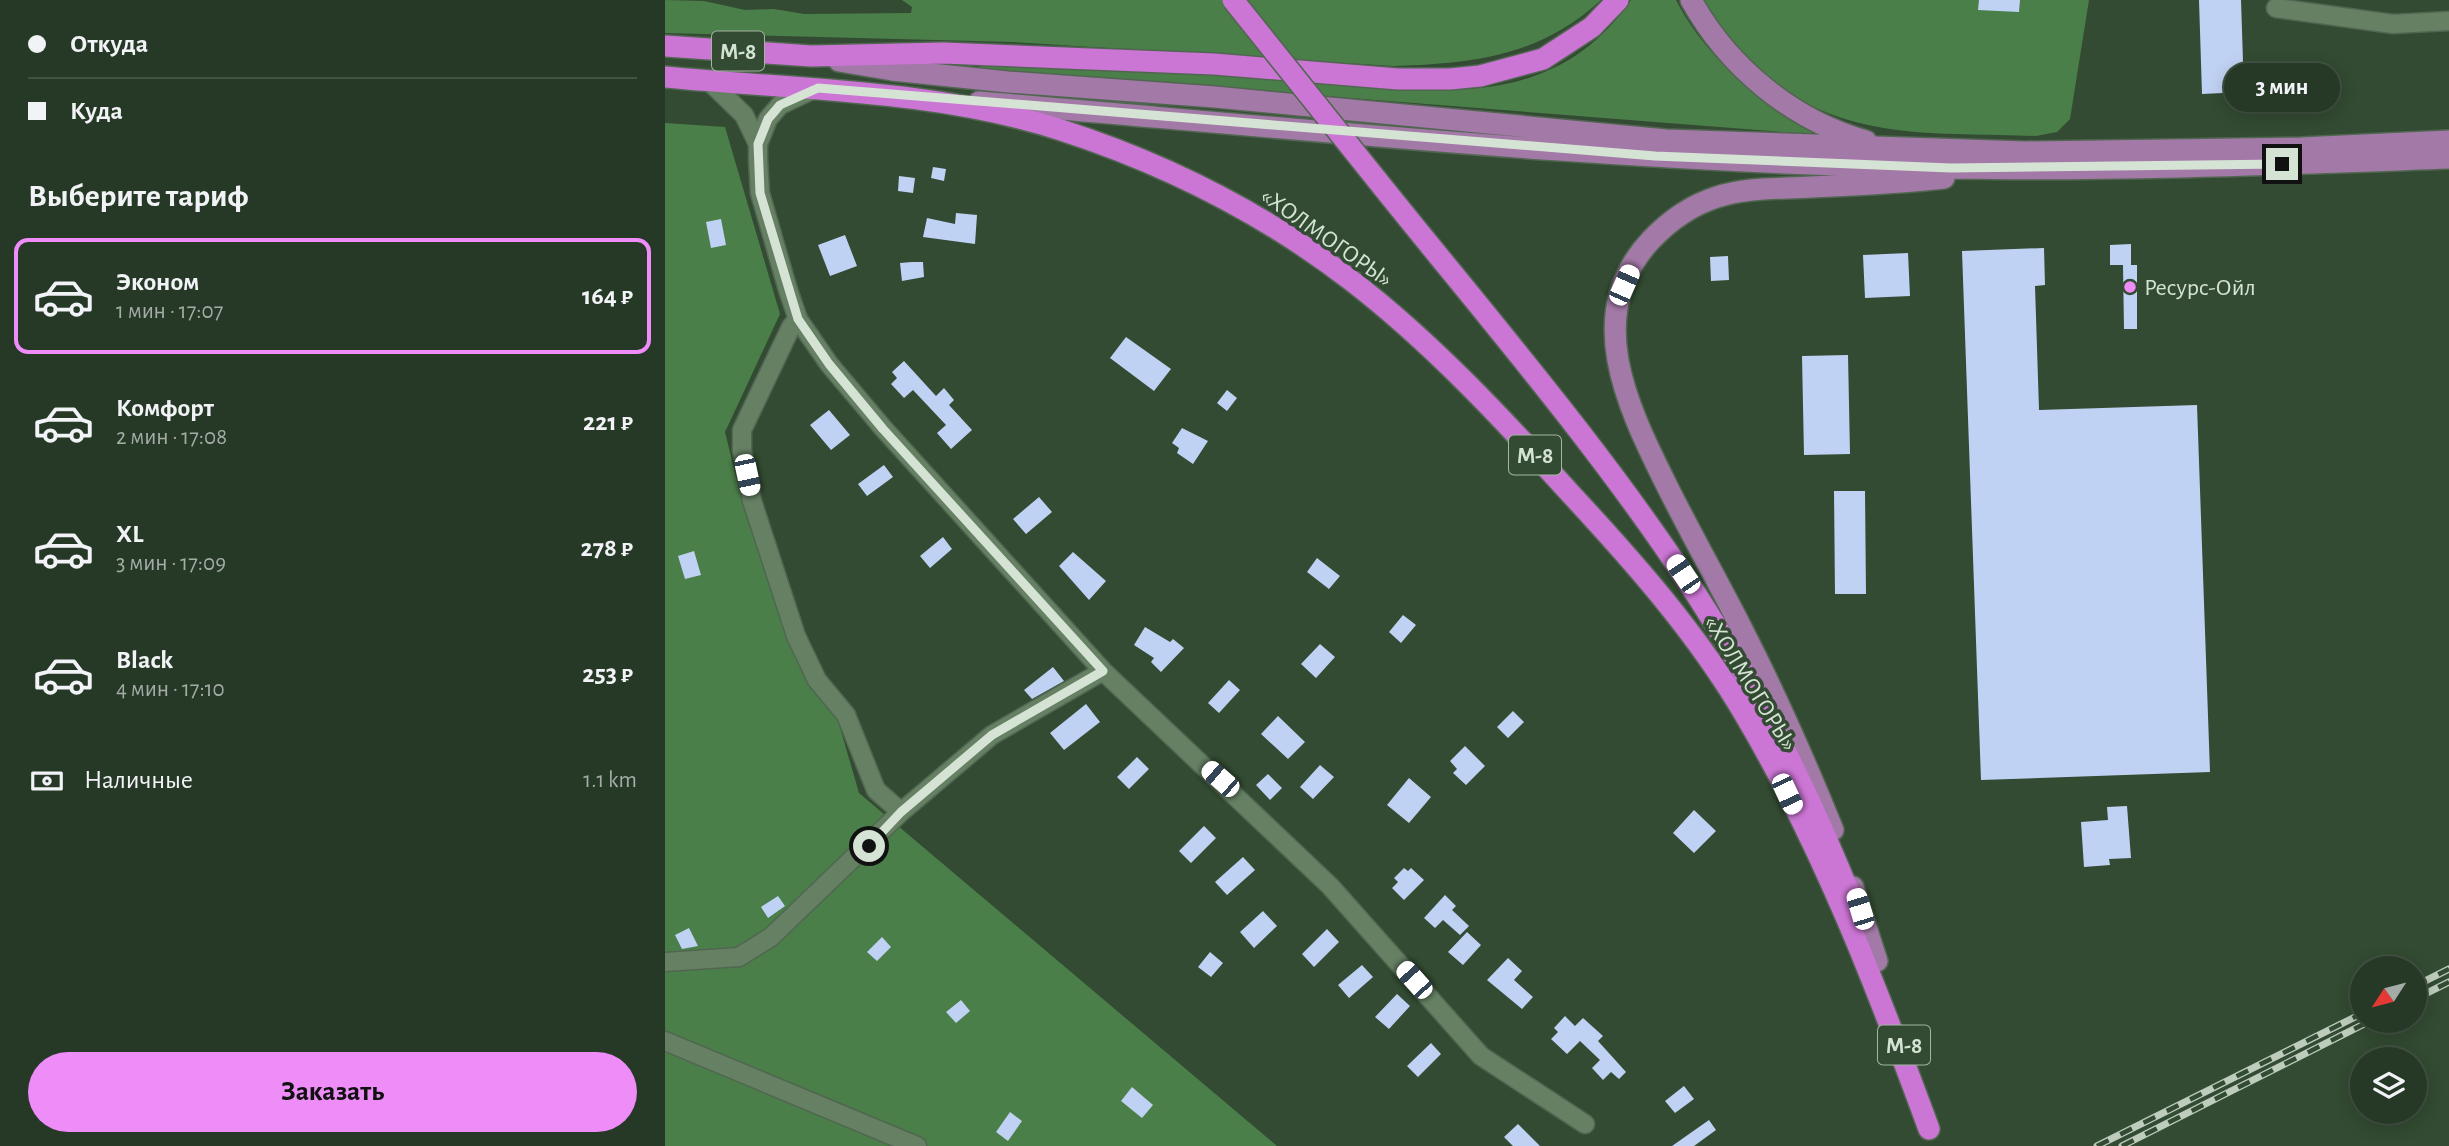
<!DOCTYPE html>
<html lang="ru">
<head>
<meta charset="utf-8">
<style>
  :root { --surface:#263826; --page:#324332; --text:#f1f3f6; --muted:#a4aca7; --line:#425243; --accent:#ee8cf8 }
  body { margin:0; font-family:"Alegreya Sans",sans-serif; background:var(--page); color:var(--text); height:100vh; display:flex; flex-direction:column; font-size:26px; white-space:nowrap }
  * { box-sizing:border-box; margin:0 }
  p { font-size:23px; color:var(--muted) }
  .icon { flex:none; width:38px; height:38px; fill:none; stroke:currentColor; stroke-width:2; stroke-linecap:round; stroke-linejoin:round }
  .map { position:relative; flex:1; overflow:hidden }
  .details { display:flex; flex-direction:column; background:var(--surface); width:665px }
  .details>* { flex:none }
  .hud { display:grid; align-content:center; height:154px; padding:0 28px; background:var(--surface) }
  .needle { width:46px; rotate:234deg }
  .buttons { position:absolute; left:1685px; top:956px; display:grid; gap:14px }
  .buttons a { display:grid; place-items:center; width:77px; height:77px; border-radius:50%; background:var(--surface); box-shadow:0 4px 18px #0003,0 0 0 2px var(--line); font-size:35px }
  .end { position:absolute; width:32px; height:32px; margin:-16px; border:9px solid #d5e3d4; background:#111; box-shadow:0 0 0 4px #111 }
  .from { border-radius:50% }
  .bubble { position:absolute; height:49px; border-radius:24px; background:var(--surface); box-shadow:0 4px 18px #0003,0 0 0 2px var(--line); font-size:23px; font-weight:700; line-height:49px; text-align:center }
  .car { position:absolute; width:21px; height:42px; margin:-21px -10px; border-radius:9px; box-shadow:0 0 5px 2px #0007; background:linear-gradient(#fff 24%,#345 0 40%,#fff 0 76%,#345 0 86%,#fff 0) }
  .hud b { display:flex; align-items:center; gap:24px; height:66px; font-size:26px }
  .hud b+b { border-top:2px solid var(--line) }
  .hud i { width:18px; height:18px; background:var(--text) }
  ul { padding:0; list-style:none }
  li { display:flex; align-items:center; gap:21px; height:116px; margin:0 14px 10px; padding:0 14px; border:4px solid transparent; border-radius:14px }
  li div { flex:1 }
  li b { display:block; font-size:26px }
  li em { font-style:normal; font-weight:700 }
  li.on { border-color:var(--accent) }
  li>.icon { width:63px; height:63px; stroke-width:1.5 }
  h2 { padding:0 28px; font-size:32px; line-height:84px }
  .pay { display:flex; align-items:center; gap:18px; height:77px; padding:0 28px; font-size:26px }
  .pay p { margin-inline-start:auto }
  .button { display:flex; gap:14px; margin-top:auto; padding:14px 28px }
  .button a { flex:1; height:80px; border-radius:42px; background:var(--accent); color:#111; font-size:28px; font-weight:700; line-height:80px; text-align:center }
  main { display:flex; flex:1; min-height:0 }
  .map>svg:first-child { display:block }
  .green { fill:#4b7f4a }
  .building { fill:#c0d2f4 }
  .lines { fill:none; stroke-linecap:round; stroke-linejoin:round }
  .minor-casing { stroke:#516651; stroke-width:21 }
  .major-casing { stroke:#516651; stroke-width:24 }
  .highway-casing { stroke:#516651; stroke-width:24 }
  .minor { stroke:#668064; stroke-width:18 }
  .major { stroke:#a379a7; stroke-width:21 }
  .highway { stroke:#cb75d4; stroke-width:21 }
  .rail-casing { stroke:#bdccbc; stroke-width:7 }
  .rail { stroke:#334b32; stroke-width:4.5; stroke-dasharray:13; stroke-linecap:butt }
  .highway-bridge-casing { stroke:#516651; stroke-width:24; stroke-linecap:butt }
  .highway-bridge { stroke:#cb75d4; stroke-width:21 }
  .route { stroke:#d5e3d4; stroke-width:9 }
  .poi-dot { fill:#ee8cf8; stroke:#334b32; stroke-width:2.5 }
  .labels { text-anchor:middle; stroke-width:7; stroke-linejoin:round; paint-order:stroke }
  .shield { fill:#334b32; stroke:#a4b5a3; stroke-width:2 }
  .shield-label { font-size:23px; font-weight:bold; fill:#d5e3d4 }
  .street-label { font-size:24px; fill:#d5e3d4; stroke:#334b32 }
  .poi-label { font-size:24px; fill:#d5e3d4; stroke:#334b32; text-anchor:start }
</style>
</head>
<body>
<main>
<section class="details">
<div class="hud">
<b><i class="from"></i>Откуда</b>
<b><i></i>Куда</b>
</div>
<h2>Выберите тариф</h2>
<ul>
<li class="on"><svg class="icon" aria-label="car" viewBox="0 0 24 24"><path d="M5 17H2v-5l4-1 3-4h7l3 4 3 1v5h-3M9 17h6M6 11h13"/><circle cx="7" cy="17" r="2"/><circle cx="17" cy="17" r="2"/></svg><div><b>Эконом</b><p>1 мин · 17:07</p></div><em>164 ₽</em></li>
<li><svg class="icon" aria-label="car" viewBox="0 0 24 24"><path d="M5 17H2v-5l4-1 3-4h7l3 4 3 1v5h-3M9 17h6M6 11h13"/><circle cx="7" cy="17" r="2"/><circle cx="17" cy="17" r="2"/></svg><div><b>Комфорт</b><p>2 мин · 17:08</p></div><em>221 ₽</em></li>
<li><svg class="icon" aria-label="car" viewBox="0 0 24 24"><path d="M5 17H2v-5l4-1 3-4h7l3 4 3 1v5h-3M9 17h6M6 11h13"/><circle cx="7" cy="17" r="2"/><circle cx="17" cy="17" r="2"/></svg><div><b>XL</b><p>3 мин · 17:09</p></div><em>278 ₽</em></li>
<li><svg class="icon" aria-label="car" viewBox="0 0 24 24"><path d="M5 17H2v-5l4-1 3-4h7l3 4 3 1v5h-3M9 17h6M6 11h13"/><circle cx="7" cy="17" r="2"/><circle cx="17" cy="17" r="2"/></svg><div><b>Black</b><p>4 мин · 17:10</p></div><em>253 ₽</em></li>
</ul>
<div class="pay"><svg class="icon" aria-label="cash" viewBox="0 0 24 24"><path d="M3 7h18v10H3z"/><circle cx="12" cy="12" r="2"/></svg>Наличные<p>1.1 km</p></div>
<div class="button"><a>Заказать</a></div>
</section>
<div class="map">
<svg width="1784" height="1146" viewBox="0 0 1784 1146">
  <rect width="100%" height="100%" fill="#334b32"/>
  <path class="green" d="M0,0L39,1L80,10L109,9L139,14L246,13L247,7L237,0H936C876,56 807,64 728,66L348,42L0,33Z
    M966,0H1011C1043,62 1097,102 1156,135L315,69V64C405,67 495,69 585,74C718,81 874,134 966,0Z
    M1036,0H1424L1405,119L1392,132L1371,136C1257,132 1165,143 1077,56C1061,40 1049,18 1036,0Z
    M0,123L60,127L115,314L60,432L77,501L122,638L143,685L172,717L194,793L612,1146H0Z"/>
  <path class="building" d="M1314,0H1355L1354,12L1313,10Z
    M1534,0H1576L1579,92L1537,94Z
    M268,167L281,169L279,181L266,178Z
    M234,176L250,178L248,193L233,191Z
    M291,213L312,215L310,244L258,237L262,218L290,224Z
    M56,219L61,245L46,248L41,222Z
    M180,235L192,266L165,276L153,245Z
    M1466,244V265H1472V329H1459L1458,265H1445V245Z
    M1379,248L1380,285L1370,286L1374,410L1532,405L1545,772L1316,780L1297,251Z
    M1243,253L1245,296L1200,298L1198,255Z
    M1063,256L1064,280L1046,281L1045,257Z
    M247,262H258L259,277L237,281L235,263Z
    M461,337L506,369L489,391L445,358Z
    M1183,355L1185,454L1139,455L1137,356Z
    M239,361L271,396L279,388L289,400L284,405L307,430L286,449L272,433L281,425L248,390L239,398L226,384L232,378L227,372Z
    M562,390L572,398L562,411L552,403Z
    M164,410L185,435L166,450L145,425Z
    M517,428L543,441L528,464L512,453L514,448L507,443Z
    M219,465L228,477L202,496L193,484Z
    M1169,491H1200L1201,594H1170Z
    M374,497L387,512L361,534L348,519Z
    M278,537L287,549L265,568L255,556Z
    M29,551L36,575L20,579L13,556Z
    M408,552L441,581L424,600L394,566Z
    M652,558L675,576L664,589L642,572Z
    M738,615L751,625L736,643L724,632Z
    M480,627L505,642L508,639L519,648L496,672L486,662L489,658L469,645Z
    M655,644L670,657L651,678L636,664Z
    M388,667L399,681L367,699L359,690Z
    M564,680L575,690L554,713L543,703Z
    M421,704L435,722L399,750L385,733Z
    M848,711L859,722L843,738L832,727Z
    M613,716L640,742L623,759L596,734Z
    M800,746L820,766L801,785L788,773L792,769L785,761Z
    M472,757L484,769L464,789L452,777Z
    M655,765L669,777L648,799L635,787Z
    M603,774L617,788L605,800L591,785Z
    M744,778L766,797L744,823L722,805Z
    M1462,806L1466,858L1444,859L1445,865L1419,867L1416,822L1443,820L1442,807Z
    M1029,810L1051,831L1029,853L1008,833Z
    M539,826L551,838L526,863L514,851Z
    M578,857L590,870L562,895L550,882Z
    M739,868L743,871L746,868L759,880L739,900L727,888L733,882L729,878Z
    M780,895L791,906L787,910L804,926L795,935L778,920L770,928L759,918Z
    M113,896L120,906L103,918L96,907Z
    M598,911L612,926L589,948L575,932Z
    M24,928L33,946L17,949L10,935Z
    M662,929L674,942L649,967L637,954Z
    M802,932L816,945L798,965L783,952Z
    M217,937L226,947L212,961L202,952Z
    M545,952L558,963L546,977L533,967Z
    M843,958L857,971L849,980L868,997L857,1009L822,980Z
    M697,965L708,977L684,998L673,985Z
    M732,994L745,1006L724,1029L710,1017Z
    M296,1000L305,1011L291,1023L281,1012Z
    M900,1016L910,1026L918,1018L938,1036L933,1041L961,1072L954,1079L946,1072L938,1080L927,1068L935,1060L915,1041L902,1054L886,1039L893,1032L889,1028Z
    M766,1043L776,1054L753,1077L742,1066Z
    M1019,1086L1029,1099L1010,1113L1000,1101Z
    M467,1087L488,1105L477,1118L456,1101Z
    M345,1112L357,1121L343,1141L331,1132Z
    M1044,1120L1051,1130L1029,1146H1007Z
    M853,1124L875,1146H848L839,1137Z"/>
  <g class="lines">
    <g class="minor-casing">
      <path id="minor" d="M1611,8L1728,24L1784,21
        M45,82L79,115L93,144
        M151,88L115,105L103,119L93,144V160L95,193L123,290L133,319L164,364L218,428L438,671L665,886L816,1056L920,1124
        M133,319L126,327L77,430V450L87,501L131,636L152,680L181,715L211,790L236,812
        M0,962L74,957L106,937L236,812L327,735L438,671
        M0,1041L252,1146"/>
    </g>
    <g class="major-casing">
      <path id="major" d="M1026,0C1063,67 1127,120 1201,141
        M174,61L227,70L343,82L550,97L1001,140L1360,152L1636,148L1784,141
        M314,102C638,129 963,163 1288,168C1454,171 1619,164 1784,158
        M1168,830C1140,761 1110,693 1076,627C1052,580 1026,534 1002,486C965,411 915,315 986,240C1004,221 1027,205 1052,197C1082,187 1115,189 1146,187C1191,185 1235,183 1279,178
        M1188,887L1212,961"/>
    </g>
    <g class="highway-casing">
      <path id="highway" d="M0,46L146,56L278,53L549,64L733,79H785L815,76L878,59L927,27L953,0
        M0,77C132,90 269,89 396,130C501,164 600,214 687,281C766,342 837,418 904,492C968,561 1032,633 1080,715C1157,845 1212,988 1264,1129
        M712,180C820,315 936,448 1031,594C1094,691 1146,797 1189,905"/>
    </g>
    <use href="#minor" class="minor"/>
    <use href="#major" class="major"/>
    <use href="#highway" class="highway"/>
    <g class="rail-casing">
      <path id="rail" d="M1750,986L1784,969
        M1750,999L1784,982
        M1432,1146L1698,1013
        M1457,1146L1707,1020"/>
    </g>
    <use href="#rail" class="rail"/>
    <g class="highway-bridge-casing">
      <path id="highway-bridge" d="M568,0L712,180"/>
    </g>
    <use href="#highway-bridge" class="highway-bridge"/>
  </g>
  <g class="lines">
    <path class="route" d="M204,846L236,812L327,735L438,671L218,429L164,364L133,319L95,193L93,144L103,119L115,105L153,88L990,156L1286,168L1617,164"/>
  </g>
  <circle class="poi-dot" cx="1465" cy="287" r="7"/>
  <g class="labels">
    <g class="shield">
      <rect x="47" y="31.5" width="52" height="39" rx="5"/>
      <rect x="844" y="435.5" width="52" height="39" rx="5"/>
      <rect x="1213" y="1025.5" width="52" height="39" rx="5"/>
    </g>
    <g class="shield-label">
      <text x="73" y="59">М-8</text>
      <text x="870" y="463">М-8</text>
      <text x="1239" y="1053">М-8</text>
    </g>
    <g class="street-label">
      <text transform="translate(662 237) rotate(35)" y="8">«ХОЛМОГОРЫ»</text>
      <text transform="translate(1086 683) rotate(58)" y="8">«ХОЛМОГОРЫ»</text>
    </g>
    <g class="poi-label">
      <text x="1479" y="295">Ресурс-Ойл</text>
    </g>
  </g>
</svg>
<div class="buttons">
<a><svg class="needle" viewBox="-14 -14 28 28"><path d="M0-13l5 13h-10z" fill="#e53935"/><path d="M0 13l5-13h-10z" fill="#a4aca7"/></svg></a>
<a><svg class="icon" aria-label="layers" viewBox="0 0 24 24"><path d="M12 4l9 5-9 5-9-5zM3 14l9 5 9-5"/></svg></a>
</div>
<i class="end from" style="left:204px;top:846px"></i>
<i class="end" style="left:1617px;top:164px"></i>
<div class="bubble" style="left:1559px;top:63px;width:116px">3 мин</div>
<i class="car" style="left:959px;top:285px;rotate:24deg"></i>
<i class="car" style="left:82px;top:475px;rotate:168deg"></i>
<i class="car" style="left:1018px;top:574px;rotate:326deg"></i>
<i class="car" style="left:555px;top:779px;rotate:311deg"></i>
<i class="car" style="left:1122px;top:794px;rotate:155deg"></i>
<i class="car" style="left:1195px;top:909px;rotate:343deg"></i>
<i class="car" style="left:749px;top:980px;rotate:318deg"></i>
</div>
</main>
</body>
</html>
